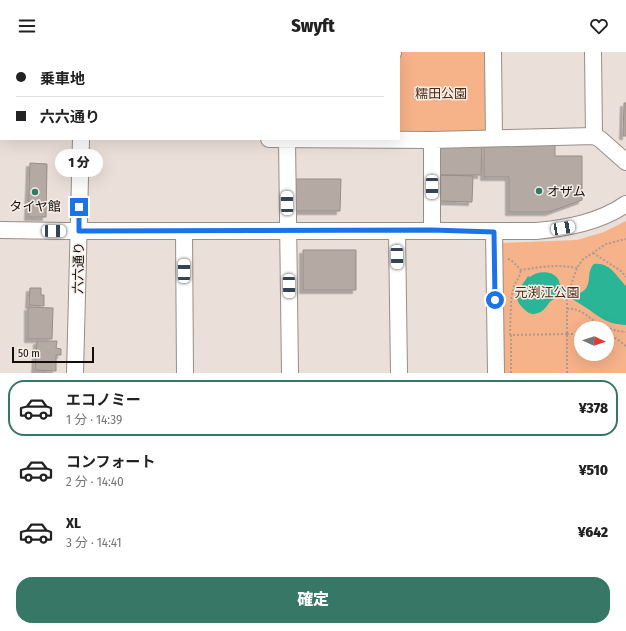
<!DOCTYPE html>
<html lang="ja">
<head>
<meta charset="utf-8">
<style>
  :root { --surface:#fff; --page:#f2f2f2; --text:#222; --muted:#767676; --line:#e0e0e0; --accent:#367766 }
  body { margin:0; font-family:"Fira Sans Condensed","Noto Sans JP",sans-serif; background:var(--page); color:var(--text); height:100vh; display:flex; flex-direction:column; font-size:15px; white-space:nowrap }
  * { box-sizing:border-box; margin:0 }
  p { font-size:13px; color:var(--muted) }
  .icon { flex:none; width:22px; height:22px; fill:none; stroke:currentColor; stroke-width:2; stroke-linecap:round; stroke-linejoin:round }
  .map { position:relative; height:321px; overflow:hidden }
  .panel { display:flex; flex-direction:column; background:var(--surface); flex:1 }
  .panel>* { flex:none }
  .guide { position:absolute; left:0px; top:0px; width:400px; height:88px; box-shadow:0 4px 16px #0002; display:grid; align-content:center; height:88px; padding:0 16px; background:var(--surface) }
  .needle { width:26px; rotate:94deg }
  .controls { position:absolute; left:574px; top:269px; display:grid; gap:8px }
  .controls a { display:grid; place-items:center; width:40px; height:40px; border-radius:50%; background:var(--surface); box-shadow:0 4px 16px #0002; font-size:20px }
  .scale { position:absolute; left:12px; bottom:10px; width:82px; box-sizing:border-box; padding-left:4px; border:2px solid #110e0b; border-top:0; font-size:11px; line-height:14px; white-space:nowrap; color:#110e0b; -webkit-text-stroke:3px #f8ede6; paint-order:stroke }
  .end { position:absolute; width:18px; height:18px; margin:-9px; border:5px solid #1a73e8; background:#fff; box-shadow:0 0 0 2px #fff }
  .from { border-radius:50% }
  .bubble { position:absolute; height:28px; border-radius:14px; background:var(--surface); box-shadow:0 4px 16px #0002; font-size:13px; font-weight:800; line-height:28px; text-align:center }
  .car { position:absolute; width:12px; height:24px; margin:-12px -6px; border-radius:5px; box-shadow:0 0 3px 1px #0007; background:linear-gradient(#fff 24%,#345 0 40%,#fff 0 76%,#345 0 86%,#fff 0) }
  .guide b { display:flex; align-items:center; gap:14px; height:38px; font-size:15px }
  .guide b+b { border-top:1px solid var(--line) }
  .guide i { width:10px; height:10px; background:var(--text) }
  ul { padding:7px 0 0; list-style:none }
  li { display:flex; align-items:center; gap:12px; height:56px; margin:0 8px 6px; padding:0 8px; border:2px solid transparent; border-radius:16px }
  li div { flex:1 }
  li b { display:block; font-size:15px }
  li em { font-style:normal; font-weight:800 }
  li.selected { border-color:var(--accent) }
  li>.icon { width:36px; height:36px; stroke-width:1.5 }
  .action { display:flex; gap:8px; margin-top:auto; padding:8px 16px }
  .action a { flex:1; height:46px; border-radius:16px; background:var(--accent); color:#fff; font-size:16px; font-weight:800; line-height:46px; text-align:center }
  header { display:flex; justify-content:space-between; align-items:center; height:52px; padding:0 16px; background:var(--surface); font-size:18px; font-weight:800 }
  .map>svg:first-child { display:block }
  .green { fill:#f6b289; fill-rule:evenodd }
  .water { fill:#29b596 }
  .building { fill:#b4a9a3; stroke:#988d87; filter:url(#shadow) }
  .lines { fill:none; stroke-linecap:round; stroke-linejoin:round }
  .minor-casing { stroke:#988e88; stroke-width:18 }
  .path { stroke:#a79d98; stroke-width:2; stroke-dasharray:2 2; stroke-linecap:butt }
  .minor { stroke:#fff; stroke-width:16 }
  .route { stroke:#1a73e8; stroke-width:5 }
  .poi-dot { fill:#367766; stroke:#f8ede6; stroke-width:1.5 }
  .labels { text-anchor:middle; stroke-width:3; stroke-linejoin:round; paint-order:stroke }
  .park-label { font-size:13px; fill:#4a2812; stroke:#f8ede6 }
  .poi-label { font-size:13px; fill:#110e0b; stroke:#f8ede6; text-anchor:start }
  .street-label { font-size:13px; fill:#110e0b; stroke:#f8ede6 }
</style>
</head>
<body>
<header><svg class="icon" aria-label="menu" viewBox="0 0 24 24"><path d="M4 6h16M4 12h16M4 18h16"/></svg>Swyft<svg class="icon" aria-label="heart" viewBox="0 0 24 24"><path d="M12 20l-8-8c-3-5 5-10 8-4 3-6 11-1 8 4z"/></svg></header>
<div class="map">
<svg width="626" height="321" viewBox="0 0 626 321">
  <defs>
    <filter id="shadow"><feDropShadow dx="-3.5" dy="3.5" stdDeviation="0" flood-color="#0004"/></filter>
  </defs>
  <rect width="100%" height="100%" fill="#ebdfd9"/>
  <path class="green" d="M398,0H488V76L484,80L406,83L399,79V1Z
    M626,169V321H499L500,198L503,191L577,188L604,180ZM581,276H607V302H581Z"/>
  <path class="water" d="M594,212C610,210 616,224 626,234V273C606,272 600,265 585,255C580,252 576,249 572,247C564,244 555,244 549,251C546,255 544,259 538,261C533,263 529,262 525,258C510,245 520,237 528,224L530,225C537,219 552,218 558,227C560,230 560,236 563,239C565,241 577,243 580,241C594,235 585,220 594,212Z"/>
  <path class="building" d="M624,51H626V84H623Z
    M439,91L482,92L481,123H439Z
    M484,92L555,93V104H582V148L549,160H509V125H484Z
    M30,111L47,112L46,165H28Z
    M439,123L473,124L472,150L439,149Z
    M295,127H341L340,159H295Z
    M303,198H356V238H303Z
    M30,236H41V243H44V254L29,253Z
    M28,255L53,256L52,287H28Z
    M37,289H57L56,296L61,297V303H56V319L35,318Z"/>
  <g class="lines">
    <g class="minor-casing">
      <path id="minor" d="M286,0V1
        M393,0V1
        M493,0L494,86
        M593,0L594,84
        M61,1H83
        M183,1V0
        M0,2H1
        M269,87L432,88L594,84L600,87L626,110
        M287,87L290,321
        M432,88V178
        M0,178L67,179H536C568,176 600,170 626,152
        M184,179L185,321
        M397,179L399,321
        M494,179L496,321
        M75,321L81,87"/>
    </g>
    <path class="path" d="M593,201L621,219L626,225
      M508,207L511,208L521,218C541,215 557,212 577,216
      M567,257C581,255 589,267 601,273C609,277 617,279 626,280
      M567,282H581
      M510,283L511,249L514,233L519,225L521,218
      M607,283L617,287L626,294
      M511,321V283L567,282
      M567,321V248L572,230L577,216L582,208L606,192L626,187"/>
    <use href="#minor" class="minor"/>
  </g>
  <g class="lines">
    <path class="route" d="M79,155V179L432,178L494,180L495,248"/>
  </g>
  <g class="poi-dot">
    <circle cx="539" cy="139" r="4"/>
    <circle cx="35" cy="140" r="4"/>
  </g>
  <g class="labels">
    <g class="park-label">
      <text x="441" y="46">糯田公園</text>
      <text x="547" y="245">元渕江公園</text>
    </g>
    <g class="poi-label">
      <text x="547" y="144">オザム</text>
      <text x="35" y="159" text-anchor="middle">タイヤ館</text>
    </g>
    <g class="street-label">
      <text transform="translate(78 216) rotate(-89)" y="5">六六通り</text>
    </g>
  </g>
</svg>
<div class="controls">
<a><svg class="needle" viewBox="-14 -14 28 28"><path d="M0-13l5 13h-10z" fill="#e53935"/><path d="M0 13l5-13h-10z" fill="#767676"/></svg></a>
</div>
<div class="scale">50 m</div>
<i class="end from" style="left:495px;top:248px"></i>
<i class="end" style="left:79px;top:155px"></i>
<div class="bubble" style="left:55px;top:97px;width:48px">1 分</div>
<i class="car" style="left:432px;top:135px;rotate:180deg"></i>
<i class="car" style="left:287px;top:151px;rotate:359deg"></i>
<i class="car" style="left:563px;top:176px;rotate:80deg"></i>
<i class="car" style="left:54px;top:179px;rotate:91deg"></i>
<i class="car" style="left:397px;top:205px;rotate:179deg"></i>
<i class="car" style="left:184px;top:219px;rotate:0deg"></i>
<i class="car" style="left:289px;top:234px;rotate:179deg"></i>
<div class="guide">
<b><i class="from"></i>乗車地</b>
<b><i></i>六六通り</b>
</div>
</div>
<section class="panel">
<ul>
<li class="selected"><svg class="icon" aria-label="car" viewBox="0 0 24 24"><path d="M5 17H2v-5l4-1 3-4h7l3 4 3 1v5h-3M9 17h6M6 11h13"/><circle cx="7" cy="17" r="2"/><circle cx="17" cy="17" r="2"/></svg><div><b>エコノミー</b><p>1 分 · 14:39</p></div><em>¥378</em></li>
<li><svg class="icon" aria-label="car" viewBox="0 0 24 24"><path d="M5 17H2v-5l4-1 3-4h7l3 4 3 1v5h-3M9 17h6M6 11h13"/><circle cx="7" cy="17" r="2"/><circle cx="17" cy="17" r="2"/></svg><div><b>コンフォート</b><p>2 分 · 14:40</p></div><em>¥510</em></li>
<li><svg class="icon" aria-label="car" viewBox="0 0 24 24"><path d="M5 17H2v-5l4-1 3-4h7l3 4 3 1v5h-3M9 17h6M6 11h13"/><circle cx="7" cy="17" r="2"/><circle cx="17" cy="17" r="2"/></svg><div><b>XL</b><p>3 分 · 14:41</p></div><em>¥642</em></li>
</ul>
<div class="action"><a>確定</a></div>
</section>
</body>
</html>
